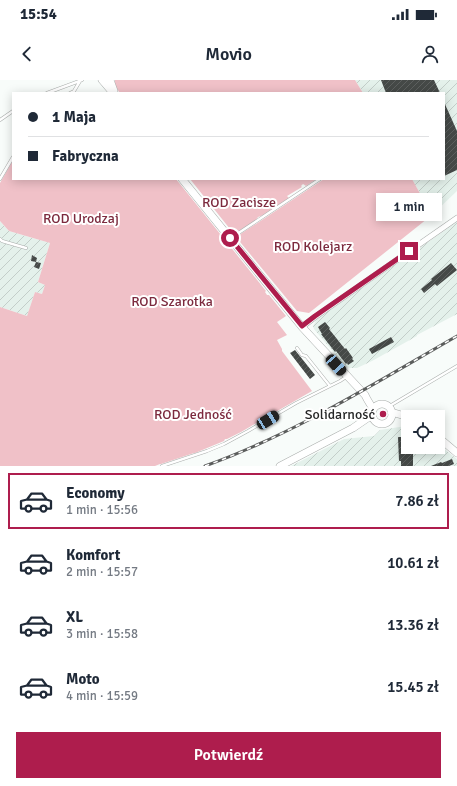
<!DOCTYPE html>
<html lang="pl">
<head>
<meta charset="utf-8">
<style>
  :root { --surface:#fff; --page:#f2f2f3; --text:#1f2937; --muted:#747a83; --line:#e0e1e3; --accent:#ae1d4d }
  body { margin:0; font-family:Signika,sans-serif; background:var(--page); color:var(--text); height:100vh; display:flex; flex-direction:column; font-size:15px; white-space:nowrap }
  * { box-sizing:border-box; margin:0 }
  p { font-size:13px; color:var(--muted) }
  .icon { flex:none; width:22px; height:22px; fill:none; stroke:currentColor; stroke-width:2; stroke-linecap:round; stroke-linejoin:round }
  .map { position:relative; height:386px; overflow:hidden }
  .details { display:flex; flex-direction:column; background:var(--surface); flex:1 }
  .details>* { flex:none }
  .hud { position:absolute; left:12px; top:12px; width:433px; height:88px; border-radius:0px; box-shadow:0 2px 10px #0003; display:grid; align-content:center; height:88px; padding:0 16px; background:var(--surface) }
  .buttons { position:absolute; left:401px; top:330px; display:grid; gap:8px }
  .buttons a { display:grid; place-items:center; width:44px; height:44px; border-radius:0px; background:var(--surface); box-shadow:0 2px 10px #0003; font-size:20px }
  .end { position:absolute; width:18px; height:18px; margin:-9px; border:5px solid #ae1d4d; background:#fff; box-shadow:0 0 0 2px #fff }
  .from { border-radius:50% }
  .bubble { position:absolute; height:28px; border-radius:0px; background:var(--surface); box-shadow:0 2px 10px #0003; font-size:13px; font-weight:600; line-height:28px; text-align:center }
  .car { position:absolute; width:12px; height:24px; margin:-12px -6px; border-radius:5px; box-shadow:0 0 3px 1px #0007; background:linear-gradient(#222 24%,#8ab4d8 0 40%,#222 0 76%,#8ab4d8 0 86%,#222 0) }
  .hud b { display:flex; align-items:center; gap:14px; height:38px; font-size:15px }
  .hud b+b { border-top:1px solid var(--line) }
  .hud i { width:10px; height:10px; background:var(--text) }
  ul { padding:7px 0 0; list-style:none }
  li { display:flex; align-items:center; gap:12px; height:56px; margin:0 8px 6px; padding:0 8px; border:2px solid transparent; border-radius:0px }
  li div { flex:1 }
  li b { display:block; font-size:15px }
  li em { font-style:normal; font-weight:600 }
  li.selected { border-color:var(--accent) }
  li>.icon { width:36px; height:36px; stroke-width:1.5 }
  .button { display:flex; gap:8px; margin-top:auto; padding:8px 16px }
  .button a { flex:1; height:46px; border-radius:0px; background:var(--accent); color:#fff; font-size:16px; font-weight:600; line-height:46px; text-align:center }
  .status { display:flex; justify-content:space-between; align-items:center; height:28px; padding:0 20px; background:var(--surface); direction:ltr }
  .status svg { height:11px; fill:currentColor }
  header { display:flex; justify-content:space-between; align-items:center; height:52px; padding:0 16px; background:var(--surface); font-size:18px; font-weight:600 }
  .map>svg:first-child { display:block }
  .industrial { fill:url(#industrial-furrows) }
  .garden { fill:#f0c1c8 }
  .building { fill:url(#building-hatch) }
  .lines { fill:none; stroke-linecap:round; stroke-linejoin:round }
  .lane-casing { stroke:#a9adab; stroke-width:3.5 }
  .street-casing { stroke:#a9adab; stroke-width:6 }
  .secondary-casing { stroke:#a9adab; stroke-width:8 }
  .lane { stroke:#fff; stroke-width:2.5 }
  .street { stroke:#fff; stroke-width:5 }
  .secondary { stroke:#fff; stroke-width:7 }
  .rail-casing { stroke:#5b5d5c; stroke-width:3 }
  .rail { stroke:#fff; stroke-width:1.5; stroke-dasharray:4.5; stroke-linecap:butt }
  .route { stroke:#ae1d4d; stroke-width:5 }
  .poi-dot { fill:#ae1d4d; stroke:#fff; stroke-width:1.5 }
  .labels { text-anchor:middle; stroke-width:4; stroke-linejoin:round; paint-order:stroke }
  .park-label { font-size:14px; fill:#7c2a3e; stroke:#fff }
  .poi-label { font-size:14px; fill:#252626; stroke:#fff; text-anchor:end }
</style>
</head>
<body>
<div class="status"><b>15:54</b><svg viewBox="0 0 49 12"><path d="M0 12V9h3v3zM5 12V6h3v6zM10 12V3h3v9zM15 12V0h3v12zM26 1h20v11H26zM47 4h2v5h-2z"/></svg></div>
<header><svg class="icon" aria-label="back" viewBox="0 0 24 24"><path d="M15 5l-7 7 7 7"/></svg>Movio<svg class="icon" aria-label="person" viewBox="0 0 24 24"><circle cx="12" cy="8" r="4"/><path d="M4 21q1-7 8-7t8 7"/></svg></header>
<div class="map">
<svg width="457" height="386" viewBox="0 0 457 386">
  <defs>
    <pattern id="industrial-furrows" width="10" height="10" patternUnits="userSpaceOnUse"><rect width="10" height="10" fill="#e4f1eb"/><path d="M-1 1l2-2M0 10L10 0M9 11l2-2" fill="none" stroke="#c3cec9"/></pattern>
    <pattern id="building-hatch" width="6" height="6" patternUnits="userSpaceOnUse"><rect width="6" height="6" fill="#454947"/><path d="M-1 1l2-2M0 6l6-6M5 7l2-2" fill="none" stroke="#5d605f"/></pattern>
  </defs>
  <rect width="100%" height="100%" fill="#f8fcfa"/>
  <path class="industrial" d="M355,0H457V111L432,135L412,99H444V13H363Z
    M0,141L9,151L50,163L38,202L45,205L42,214L35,212L27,236L0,227Z
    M457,142V234L417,255V256L372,281L357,288H350L346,287L314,249L313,246L317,239Z
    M406,346H408V367H438V364L457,379V386H291L344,359L374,356L380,350Z"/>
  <path class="garden" d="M115,0H355L363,13H120L114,5Z
    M13,80V99H176L266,211L265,212L267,215H269L286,236L277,242L287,255L277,260L282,269V271L312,311L241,352L227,359H225L224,361L195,373H194L161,384H160L155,386H0V227L27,236L35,212L42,214L45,205L38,202L50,163L9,151L0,141V103Z
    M190,99H317L306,106L303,104L301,106L302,107L287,116L289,118L264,135L258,137L256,140L234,154Z
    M324,99H412L432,135L309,233L297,231L236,157Z"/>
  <path class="building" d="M381,0H434L440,13H386Z
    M444,22L457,51V90L444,96Z
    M32,175L37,178L36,182L41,183L39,189L34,187L36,182L31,181Z
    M451,183L457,190L437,206L435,204L424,213L421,209L432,200L431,199Z
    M325,242L330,248L329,249L345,269L346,268L353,278L352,279L354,281L348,285L347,283L346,284L336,271L335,272L321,254H322L318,247Z
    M391,257L394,262L372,274L369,269Z
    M295,270L315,295L310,299L290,273Z
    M398,357H408V367H413V386H401V381H399Z
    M452,379L454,384L449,386H431L441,382L442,383Z"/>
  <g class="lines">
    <g class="lane-casing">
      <path id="lane" d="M47,13L82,0
        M70,13L74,11L80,1
        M0,40L13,31
        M0,99L13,77
        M231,158L320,99
        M0,159L2,161L26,168
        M297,268L302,275L306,276L330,306
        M388,327L457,286
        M162,386L207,371L224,364L248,351L296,323L340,301L346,297"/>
    </g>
    <g class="street-casing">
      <path id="street" d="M302,247L315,237L457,138"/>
    </g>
    <g class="secondary-casing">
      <path id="secondary" d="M102,0L113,13
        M110,0L114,11
        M182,99L302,247L365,315L367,319L373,329
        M372 334a10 10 0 1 1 20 0a10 10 0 1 1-20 0Z
        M391,332L405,336L408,337
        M438,357L457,373
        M280,386L353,348L372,335"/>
    </g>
    <use href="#lane" class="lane"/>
    <use href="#street" class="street"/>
    <use href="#secondary" class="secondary"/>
    <g class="rail-casing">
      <path id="rail" d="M205,386C294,354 375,303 457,256"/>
    </g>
    <use href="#rail" class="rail"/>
  </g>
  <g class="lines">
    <path class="route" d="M230,158L302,246L315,236L409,171"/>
  </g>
  <circle class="poi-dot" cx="383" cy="334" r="4"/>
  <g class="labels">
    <g class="park-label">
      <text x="239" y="127">ROD Zacisze</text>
      <text x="81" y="143">ROD Urodzaj</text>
      <text x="313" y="171">ROD Kolejarz</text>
      <text x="172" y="226">ROD Szarotka</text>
      <text x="193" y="339">ROD Jedność</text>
    </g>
    <g class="poi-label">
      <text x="375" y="339">Solidarność</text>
    </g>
  </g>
</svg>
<div class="buttons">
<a><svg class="icon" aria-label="locate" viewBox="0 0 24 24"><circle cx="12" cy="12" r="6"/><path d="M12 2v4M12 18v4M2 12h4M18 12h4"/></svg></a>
</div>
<i class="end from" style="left:230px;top:158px"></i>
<i class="end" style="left:409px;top:171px"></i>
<div class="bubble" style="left:376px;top:113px;width:66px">1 min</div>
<i class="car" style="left:336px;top:285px;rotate:138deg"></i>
<i class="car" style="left:268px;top:340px;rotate:58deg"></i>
<div class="hud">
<b><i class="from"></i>1 Maja</b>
<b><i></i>Fabryczna</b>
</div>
</div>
<section class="details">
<ul>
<li class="selected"><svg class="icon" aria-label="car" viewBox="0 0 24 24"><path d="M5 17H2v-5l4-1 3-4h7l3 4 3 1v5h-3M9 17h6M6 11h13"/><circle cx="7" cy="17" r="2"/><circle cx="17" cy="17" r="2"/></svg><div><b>Economy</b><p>1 min · 15:56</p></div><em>7.86 zł</em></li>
<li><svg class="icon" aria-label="car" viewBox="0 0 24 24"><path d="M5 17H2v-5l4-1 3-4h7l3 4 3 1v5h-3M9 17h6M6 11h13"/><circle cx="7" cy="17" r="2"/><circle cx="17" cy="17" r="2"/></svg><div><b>Komfort</b><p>2 min · 15:57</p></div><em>10.61 zł</em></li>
<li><svg class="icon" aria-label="car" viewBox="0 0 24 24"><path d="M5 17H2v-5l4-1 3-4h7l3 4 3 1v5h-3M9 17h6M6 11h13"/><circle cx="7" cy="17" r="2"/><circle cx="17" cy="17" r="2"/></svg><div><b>XL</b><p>3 min · 15:58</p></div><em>13.36 zł</em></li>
<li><svg class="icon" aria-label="car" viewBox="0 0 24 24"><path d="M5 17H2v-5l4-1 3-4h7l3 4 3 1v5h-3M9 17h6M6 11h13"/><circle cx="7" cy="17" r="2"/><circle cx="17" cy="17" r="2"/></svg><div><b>Moto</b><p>4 min · 15:59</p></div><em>15.45 zł</em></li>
</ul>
<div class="button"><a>Potwierdź</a></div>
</section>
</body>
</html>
